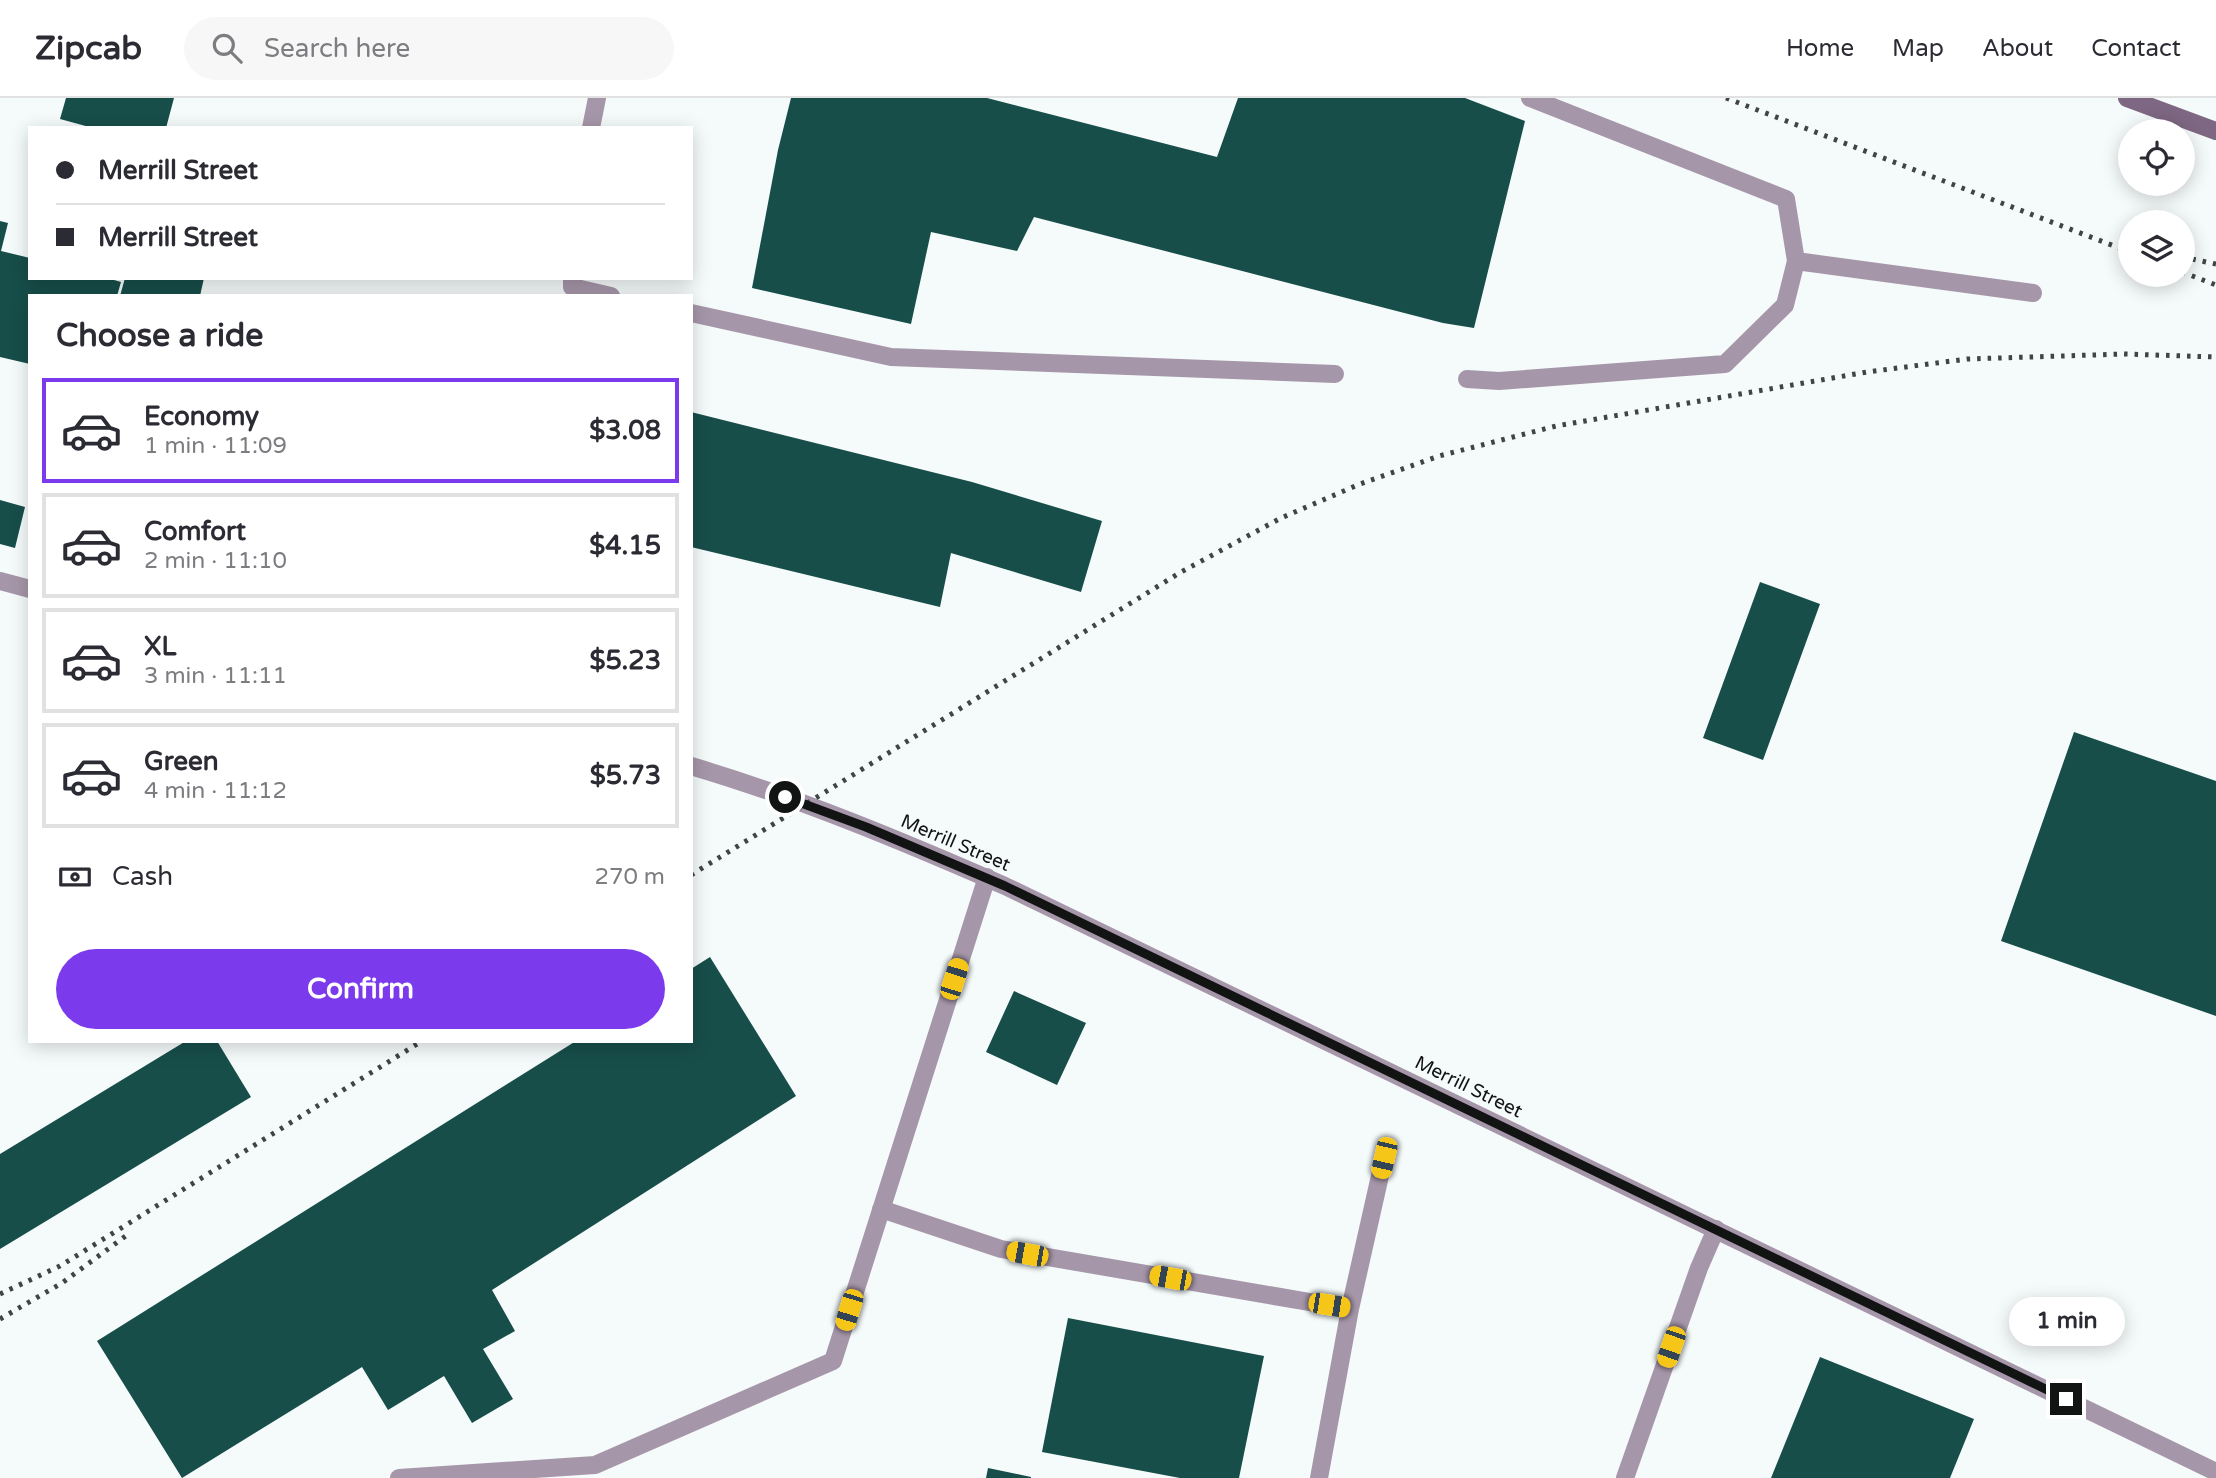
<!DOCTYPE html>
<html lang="en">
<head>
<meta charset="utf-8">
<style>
  :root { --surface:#fff; --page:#f7f7f7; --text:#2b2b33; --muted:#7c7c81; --line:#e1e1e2; --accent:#7c3aed }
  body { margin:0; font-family:"Varela Round",sans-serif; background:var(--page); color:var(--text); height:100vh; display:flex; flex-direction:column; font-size:26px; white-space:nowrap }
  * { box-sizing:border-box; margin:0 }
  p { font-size:23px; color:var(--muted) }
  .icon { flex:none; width:38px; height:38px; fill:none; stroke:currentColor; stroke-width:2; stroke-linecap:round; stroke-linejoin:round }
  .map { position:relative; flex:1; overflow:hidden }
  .details { position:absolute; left:28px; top:196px; width:665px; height:749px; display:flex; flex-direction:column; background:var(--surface); border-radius:0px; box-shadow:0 4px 18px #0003 }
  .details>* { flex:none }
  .banner { position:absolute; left:28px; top:28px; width:665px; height:154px; border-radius:0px; box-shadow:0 4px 18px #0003; display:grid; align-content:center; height:154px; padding:0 28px; background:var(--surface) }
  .tools { position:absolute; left:2118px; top:21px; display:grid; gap:14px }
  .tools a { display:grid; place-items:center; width:77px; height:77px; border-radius:50%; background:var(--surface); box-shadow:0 4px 18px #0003; font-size:35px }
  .end { position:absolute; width:32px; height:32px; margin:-16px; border:9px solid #121313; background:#fff; box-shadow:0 0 0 4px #fff }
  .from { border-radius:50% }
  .bubble { position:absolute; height:49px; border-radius:24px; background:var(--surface); box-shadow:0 4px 18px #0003; font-size:23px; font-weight:800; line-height:49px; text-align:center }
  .car { position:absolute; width:21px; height:42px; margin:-21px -10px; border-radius:9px; box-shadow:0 0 5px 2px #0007; background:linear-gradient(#f5c518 24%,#345 0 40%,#f5c518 0 76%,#345 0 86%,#f5c518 0) }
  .banner b { display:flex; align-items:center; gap:24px; height:66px; font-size:26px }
  .banner b+b { border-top:2px solid var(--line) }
  .banner i { width:18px; height:18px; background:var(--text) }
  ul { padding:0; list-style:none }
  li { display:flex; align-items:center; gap:21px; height:105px; margin:0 14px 10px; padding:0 14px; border:4px solid var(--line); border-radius:0px }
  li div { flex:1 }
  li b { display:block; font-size:26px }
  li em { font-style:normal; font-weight:800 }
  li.active { border-color:var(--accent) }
  li>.icon { width:63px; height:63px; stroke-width:1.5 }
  h2 { padding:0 28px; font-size:32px; line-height:84px }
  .pay { display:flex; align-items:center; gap:18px; height:77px; padding:0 28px; font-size:26px }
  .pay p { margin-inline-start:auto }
  .button { display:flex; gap:14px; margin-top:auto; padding:14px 28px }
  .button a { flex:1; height:80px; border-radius:42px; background:var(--accent); color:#fff; font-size:28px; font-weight:800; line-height:80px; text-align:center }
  header { display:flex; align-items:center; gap:42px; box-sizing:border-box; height:98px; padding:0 35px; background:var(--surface); border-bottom:2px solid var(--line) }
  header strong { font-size:33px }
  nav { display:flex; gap:38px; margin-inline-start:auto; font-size:24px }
  .search { width:490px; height:63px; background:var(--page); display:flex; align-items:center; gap:18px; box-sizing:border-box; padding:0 24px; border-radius:38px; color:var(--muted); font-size:26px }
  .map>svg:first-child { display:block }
  .building { fill:#174e4a }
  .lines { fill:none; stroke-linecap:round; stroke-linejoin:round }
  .lane { stroke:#a696a9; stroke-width:18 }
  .street { stroke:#a696a9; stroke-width:18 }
  .secondary { stroke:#7d6782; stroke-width:18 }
  .rail { stroke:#424343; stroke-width:5; stroke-dasharray:3.5 7; stroke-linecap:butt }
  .route { stroke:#121313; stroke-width:9 }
  .labels { text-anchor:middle; stroke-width:7; stroke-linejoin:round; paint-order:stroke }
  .street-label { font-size:19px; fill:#121313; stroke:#f5fafa }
</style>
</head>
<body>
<header>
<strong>Zipcab</strong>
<div class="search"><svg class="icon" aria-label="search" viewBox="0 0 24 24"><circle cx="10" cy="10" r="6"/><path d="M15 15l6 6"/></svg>Search here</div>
<nav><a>Home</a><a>Map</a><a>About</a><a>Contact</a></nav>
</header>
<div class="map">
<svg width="2216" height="1380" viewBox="0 0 2216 1380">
  <rect width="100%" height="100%" fill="#f5fafa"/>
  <path class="building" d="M66,0H174L166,30H93L60,21Z
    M791,0H987L1217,59L1238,0H1465L1525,23L1474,230L1443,225L1034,119L1017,153L931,134L911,226L752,190L778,52Z
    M0,123L8,125L1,153L30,160V180H107L121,184L117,198H30V266L0,259Z
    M125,180H204L200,198H120Z
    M691,314L972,384L1102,423L1081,494L951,455L940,509L691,449Z
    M0,402L25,409L15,450L0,446Z
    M1760,484L1820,506L1763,662L1703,640Z
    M2074,634L2216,683V918L2001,843Z
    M710,859L796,998L492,1192L515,1233L483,1251L513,1301L472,1325L444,1278L388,1312L362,1269L182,1380L97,1243L576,943H691V871Z
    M1014,893L1086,925L1057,987L986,954Z
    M186,943H217L251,999L0,1151V1056Z
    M1068,1220L1264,1258L1239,1380H1180L1042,1354Z
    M1820,1259L1974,1321L1950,1380H1771Z
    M988,1370L1031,1379V1380H986Z"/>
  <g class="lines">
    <path class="lane" d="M591,30L597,0
      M1796,163L2033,195
      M572,180V189L611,198
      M691,215L891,259L1335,276
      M1467,281L1499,283L1725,266L1785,207L1796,163L1786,101L1530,0
      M881,1111L1001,1151L1350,1211L1319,1380
      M1350,1211L1384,1060
      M399,1380L595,1367L833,1263L987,779
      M1625,1380L1699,1170L1716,1131"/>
    <path class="street" d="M0,483L30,491
      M691,668C799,700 902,743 1005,788L2216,1374"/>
    <path class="secondary" d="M2127,0L2216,33"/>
    <path class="rail" d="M1726,0L2130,154
      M2182,159L2216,166
      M2182,174L2216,187
      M691,777L1181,474L1281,420L1360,386L1439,358L1556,328L1867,274L1967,261L2124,256L2216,259
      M0,1196L60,1168L422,943
      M0,1221L62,1185L131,1134"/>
  </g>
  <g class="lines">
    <path class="route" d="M785,699L866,729L1005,788L2066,1301"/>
  </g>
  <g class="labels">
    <g class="street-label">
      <text transform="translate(956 744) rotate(23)" y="7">Merrill Street</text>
      <text transform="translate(1469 988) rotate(26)" y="7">Merrill Street</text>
    </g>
  </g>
</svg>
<div class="tools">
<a><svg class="icon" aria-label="locate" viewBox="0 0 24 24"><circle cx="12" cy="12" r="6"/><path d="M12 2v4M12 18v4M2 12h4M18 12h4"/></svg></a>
<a><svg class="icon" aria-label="layers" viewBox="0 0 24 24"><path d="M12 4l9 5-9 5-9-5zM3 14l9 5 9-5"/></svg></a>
</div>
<i class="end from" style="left:785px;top:699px"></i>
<i class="end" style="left:2066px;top:1301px"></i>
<div class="bubble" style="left:2009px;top:1199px;width:116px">1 min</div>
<i class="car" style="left:954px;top:881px;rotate:18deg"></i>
<i class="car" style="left:1384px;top:1060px;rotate:193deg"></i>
<i class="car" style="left:1027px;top:1156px;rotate:280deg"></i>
<i class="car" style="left:1170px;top:1180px;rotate:280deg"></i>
<i class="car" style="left:1329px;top:1207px;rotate:99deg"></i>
<i class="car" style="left:849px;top:1212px;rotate:197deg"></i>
<i class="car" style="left:1671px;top:1249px;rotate:199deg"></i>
<div class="banner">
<b><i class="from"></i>Merrill Street</b>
<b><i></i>Merrill Street</b>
</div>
<section class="details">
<h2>Choose a ride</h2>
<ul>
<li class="active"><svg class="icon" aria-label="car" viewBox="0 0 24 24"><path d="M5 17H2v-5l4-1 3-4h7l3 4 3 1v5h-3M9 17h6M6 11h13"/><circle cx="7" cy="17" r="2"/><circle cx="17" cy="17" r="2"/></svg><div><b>Economy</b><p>1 min · 11:09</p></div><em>$3.08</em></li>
<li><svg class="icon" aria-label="car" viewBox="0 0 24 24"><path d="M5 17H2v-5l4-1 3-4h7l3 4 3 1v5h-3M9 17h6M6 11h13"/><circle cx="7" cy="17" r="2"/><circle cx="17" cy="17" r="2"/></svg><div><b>Comfort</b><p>2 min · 11:10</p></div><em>$4.15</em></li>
<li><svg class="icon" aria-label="car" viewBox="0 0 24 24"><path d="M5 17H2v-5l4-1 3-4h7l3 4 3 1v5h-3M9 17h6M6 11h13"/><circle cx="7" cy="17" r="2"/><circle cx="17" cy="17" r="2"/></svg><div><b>XL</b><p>3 min · 11:11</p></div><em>$5.23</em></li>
<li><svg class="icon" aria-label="car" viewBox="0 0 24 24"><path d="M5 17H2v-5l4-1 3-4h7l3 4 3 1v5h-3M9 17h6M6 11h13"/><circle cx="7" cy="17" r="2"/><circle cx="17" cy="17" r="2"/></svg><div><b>Green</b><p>4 min · 11:12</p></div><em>$5.73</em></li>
</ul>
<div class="pay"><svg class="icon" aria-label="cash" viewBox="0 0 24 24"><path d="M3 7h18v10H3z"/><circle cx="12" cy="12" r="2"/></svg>Cash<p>270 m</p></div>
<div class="button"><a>Confirm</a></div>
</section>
</div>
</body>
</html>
